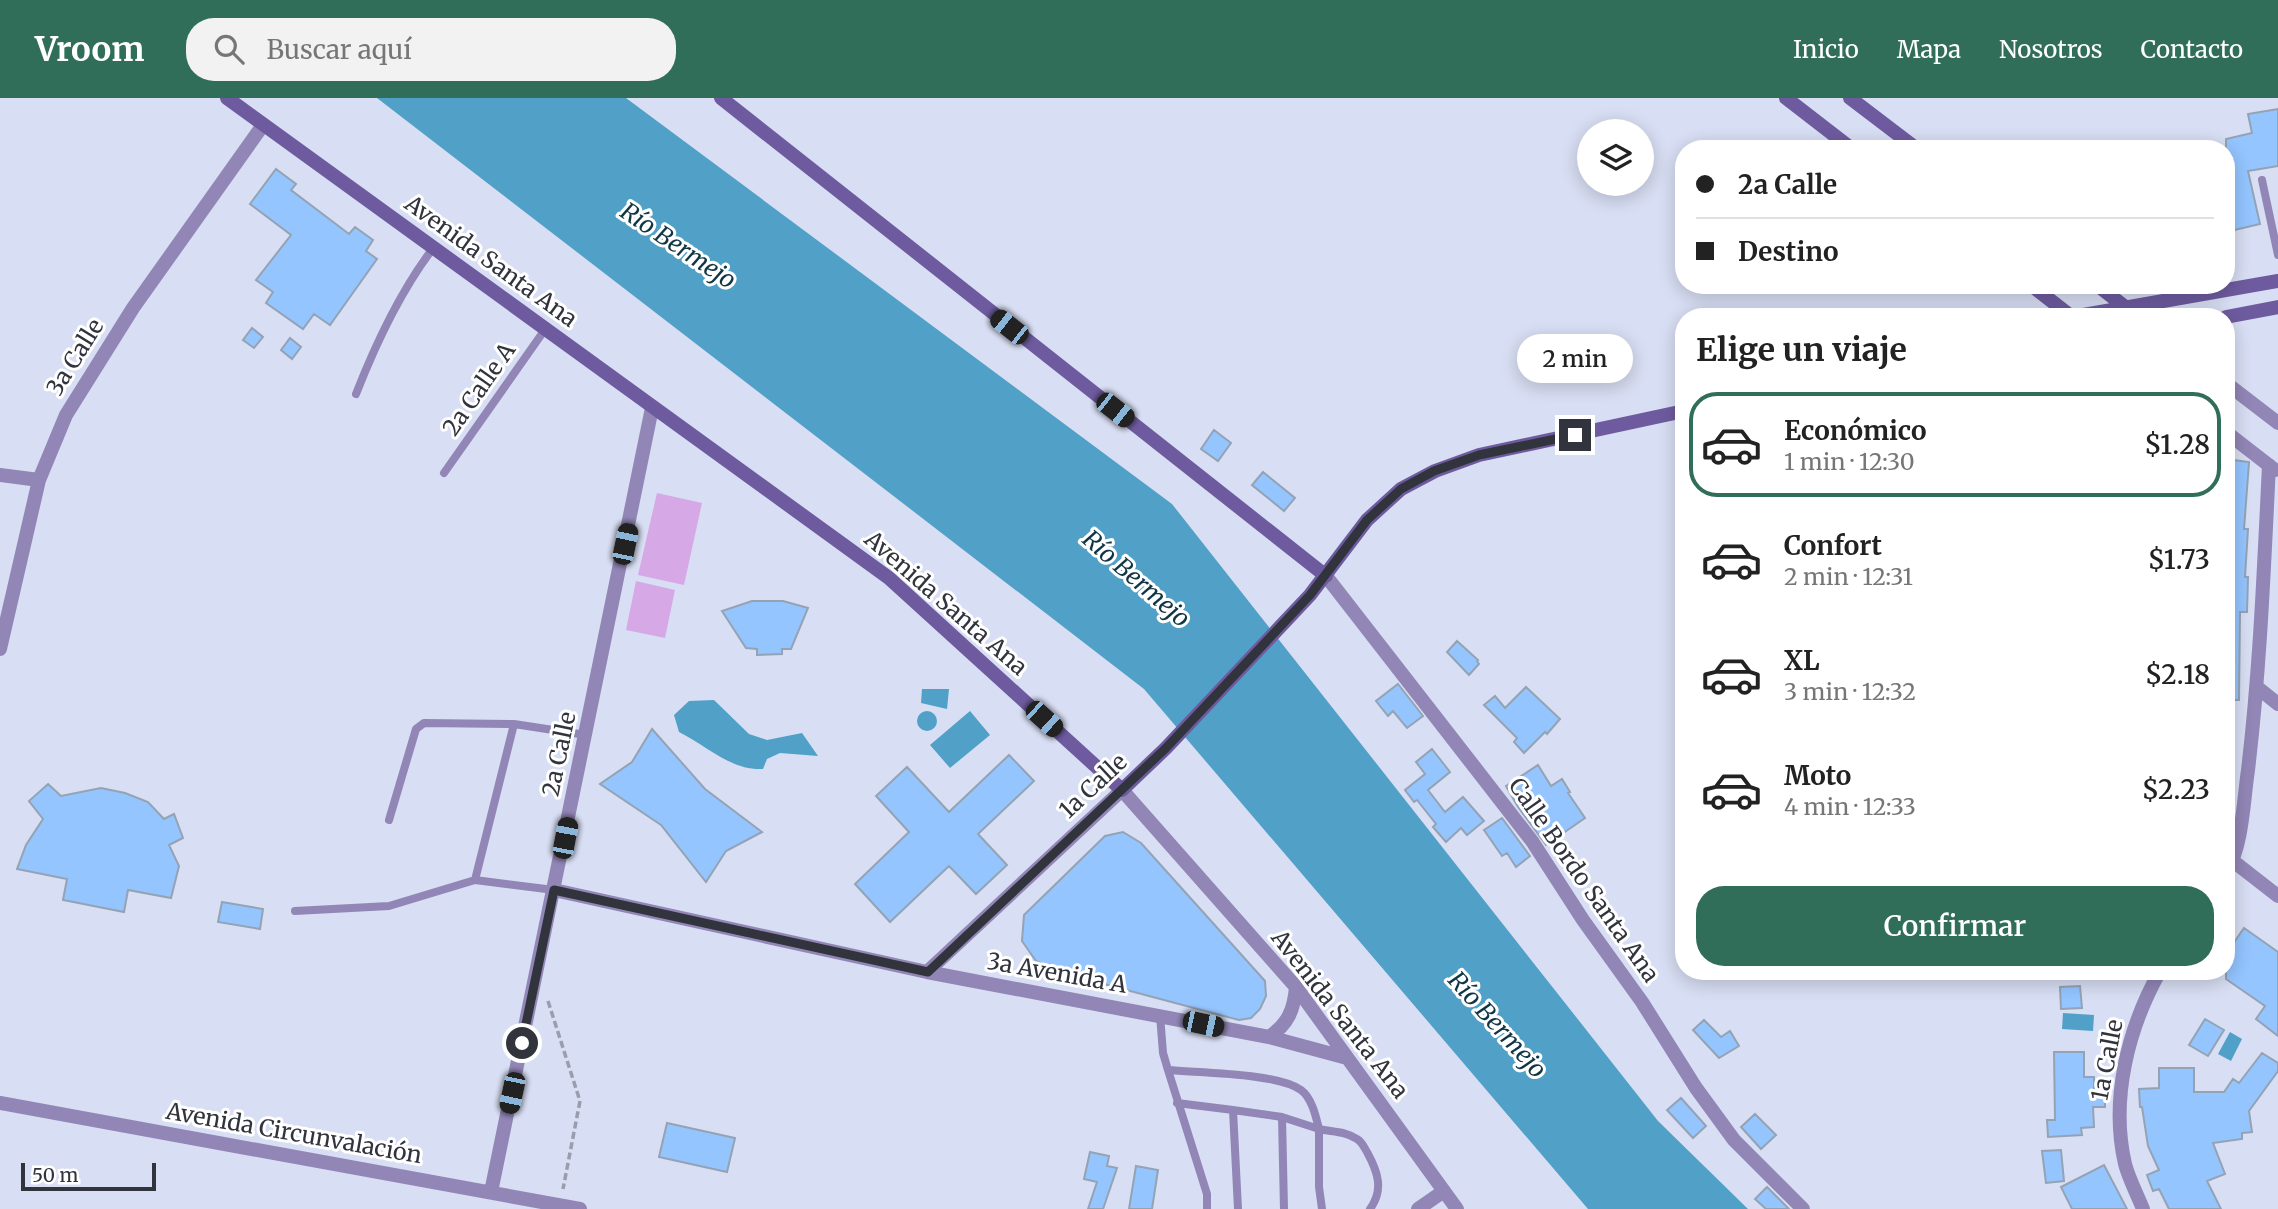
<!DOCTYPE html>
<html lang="es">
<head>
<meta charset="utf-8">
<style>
  :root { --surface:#fff; --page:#f2f2f2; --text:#222; --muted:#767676; --line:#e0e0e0; --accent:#316e59 }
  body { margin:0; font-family:Merriweather,serif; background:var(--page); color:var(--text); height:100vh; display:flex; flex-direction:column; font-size:26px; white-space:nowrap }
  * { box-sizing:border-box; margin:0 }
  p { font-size:23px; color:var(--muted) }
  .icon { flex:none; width:38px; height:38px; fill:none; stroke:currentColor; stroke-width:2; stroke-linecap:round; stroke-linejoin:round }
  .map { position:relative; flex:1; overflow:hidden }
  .side { position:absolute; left:1675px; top:210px; width:560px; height:672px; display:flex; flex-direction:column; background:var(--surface); border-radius:28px; box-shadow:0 4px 18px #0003 }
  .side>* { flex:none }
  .top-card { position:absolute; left:1675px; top:42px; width:560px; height:154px; border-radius:28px; box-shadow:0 4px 18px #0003; display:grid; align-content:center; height:154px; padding:0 21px; background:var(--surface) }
  .controls { position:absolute; left:1577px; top:21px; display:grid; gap:14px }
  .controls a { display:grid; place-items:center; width:77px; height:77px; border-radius:50%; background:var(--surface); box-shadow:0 4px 18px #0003; font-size:35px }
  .scale { position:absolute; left:21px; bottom:18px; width:135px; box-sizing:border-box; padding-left:7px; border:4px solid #32343d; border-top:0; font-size:19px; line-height:24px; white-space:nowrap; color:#32343d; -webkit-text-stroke:5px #fff; paint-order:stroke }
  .end { position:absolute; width:32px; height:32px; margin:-16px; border:9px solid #32343d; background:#fff; box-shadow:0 0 0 4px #fff }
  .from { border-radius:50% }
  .bubble { position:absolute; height:49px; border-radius:24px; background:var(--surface); box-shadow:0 4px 18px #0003; font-size:23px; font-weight:600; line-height:49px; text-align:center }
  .car { position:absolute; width:21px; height:42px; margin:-21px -10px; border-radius:9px; box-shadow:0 0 5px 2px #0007; background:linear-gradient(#222 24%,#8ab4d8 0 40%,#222 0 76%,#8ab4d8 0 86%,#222 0) }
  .top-card b { display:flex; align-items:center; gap:24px; height:66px; font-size:26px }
  .top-card b+b { border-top:2px solid var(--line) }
  .top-card i { width:18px; height:18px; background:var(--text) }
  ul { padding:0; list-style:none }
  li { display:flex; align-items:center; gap:21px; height:105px; margin:0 14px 10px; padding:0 7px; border:4px solid transparent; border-radius:28px }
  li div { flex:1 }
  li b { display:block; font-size:26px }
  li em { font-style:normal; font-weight:600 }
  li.active { border-color:var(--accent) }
  li>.icon { width:63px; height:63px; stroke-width:1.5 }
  h2 { padding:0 21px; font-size:32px; line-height:84px }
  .action { display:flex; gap:14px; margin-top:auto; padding:14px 21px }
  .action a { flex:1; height:80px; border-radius:28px; background:var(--accent); color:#fff; font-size:28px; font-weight:600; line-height:80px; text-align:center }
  header { display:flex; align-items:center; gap:42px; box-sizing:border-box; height:98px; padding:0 35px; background:var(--accent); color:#fff }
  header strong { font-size:33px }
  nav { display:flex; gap:38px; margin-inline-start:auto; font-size:24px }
  .search { width:490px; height:63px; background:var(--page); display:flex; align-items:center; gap:18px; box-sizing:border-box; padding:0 24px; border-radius:28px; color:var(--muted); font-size:26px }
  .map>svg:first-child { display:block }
  .green { fill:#d6a9e6 }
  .water { fill:#50a0c7 }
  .building { fill:#94c5ff; stroke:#94a3b4; stroke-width:2 }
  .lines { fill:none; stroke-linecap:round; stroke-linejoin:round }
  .path { stroke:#999dae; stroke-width:3.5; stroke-dasharray:7 3.5; stroke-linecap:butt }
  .lane { stroke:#9286b6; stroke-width:8 }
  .street { stroke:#9286b6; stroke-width:14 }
  .secondary { stroke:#6e5b9f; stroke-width:14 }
  .route { stroke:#32343d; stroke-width:9 }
  .labels { text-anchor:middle; stroke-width:6; stroke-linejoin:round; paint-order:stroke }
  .street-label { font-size:23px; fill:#32343d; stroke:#fff }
  .water-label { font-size:24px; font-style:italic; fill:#103545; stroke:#fff }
</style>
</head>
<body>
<header>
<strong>Vroom</strong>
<div class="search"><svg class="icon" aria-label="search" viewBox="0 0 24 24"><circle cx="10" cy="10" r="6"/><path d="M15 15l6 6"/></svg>Buscar aquí</div>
<nav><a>Inicio</a><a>Mapa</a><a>Nosotros</a><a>Contacto</a></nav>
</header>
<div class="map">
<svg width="2278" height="1111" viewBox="0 0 2278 1111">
  <rect width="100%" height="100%" fill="#d8def3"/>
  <path class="green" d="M657,395L702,405L684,487L638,477Z
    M636,483L675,492L665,540L626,532Z"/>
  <path class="water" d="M377,0H626L1172,406L1658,1023L1748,1111H1588L1144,591Z
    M922,591H949L947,611L921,605Z
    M714,602L749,636L767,642L802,635L818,658L780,655L767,661L763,671C731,673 706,647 679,634L674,617L689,603Z
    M917 623a10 10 0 1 1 20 0a10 10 0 1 1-20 0Z
    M970,613L990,637L950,670L930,647Z
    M2063,915L2094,917L2093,933L2062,931Z
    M2230,934L2242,941L2231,963L2218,956Z"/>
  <path class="building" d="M2278,11V68L2248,73L2260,126L2226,134V41L2252,35L2248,16Z
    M276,71L296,86L291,92L349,136L355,129L373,142L366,153L377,161L330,227L314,216L303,231L266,205L273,194L256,182L291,137L250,106Z
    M252,230L263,239L254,250L243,242Z
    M290,240L301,249L292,261L281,252Z
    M1214,332L1231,345L1218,363L1201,351Z
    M2226,361L2249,364L2244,431H2248L2245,479H2248L2247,514H2240L2239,602H2226Z
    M1263,374L1295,400L1284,413L1252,387Z
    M752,503H783L808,510L791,551H782V556L757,557V551L746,550L722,513Z
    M1457,543L1478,562L1477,563L1479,566L1469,577L1447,554Z
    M1398,586L1423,618L1407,630L1393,613L1388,618L1376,603Z
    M1526,589L1560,621L1547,636L1545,634L1524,655L1514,644L1517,640L1484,607L1495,598L1505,610Z
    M652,631L705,691L762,734L726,753L706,784L661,727L600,686L632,664Z
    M1432,651L1450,674L1428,692L1445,714L1463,699L1484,723L1467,737L1461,730L1446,744L1433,729L1436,726L1417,702L1414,704L1405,692L1425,676L1416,664Z
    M1009,657L1034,683L978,736L1007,767L976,796L949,768L890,824L855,786L909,734L876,698L907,669L949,714Z
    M1538,667L1551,688L1562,681L1570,694L1568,695L1585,720L1546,747L1518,709L1506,688Z
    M48,686L61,698L101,690L125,695L148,704L164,721L174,716L183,740L169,747L179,768L171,800L128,792L124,814L63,802L67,781L17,771L26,747L43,721L29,703Z
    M1502,720L1530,758L1516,769L1507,755L1502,758L1484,732Z
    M1123,734L1141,745L1265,883L1266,898L1260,911L1251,920L1239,922L1059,874L1036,863L1022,843L1024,817L1105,738Z
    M222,804L263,811L260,831L218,824Z
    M2244,830L2278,854V938L2256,921L2265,908L2226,881V856Z
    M2080,888L2082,910L2061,911L2060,889Z
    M2205,921L2224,932L2208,958L2189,947Z
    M1704,922L1721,939L1730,933L1739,948L1719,960L1693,932Z
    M2054,954H2084V979H2094V990H2105V1009H2093L2094,1029L2081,1030L2082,1037L2048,1039L2047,1022H2055Z
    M2262,955L2278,965V973L2249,1013L2252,1034L2242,1035V1041L2213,1045L2225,1076L2207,1083L2221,1111H2169L2159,1091L2153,1093L2147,1077L2159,1072L2148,1048L2142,1009H2140L2139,991L2159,990V970H2194V994H2224L2233,981L2239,985Z
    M1681,1000L1706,1028L1693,1040L1667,1012Z
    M1755,1016L1776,1037L1761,1051L1741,1029Z
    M667,1025L735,1040L727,1074L659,1059Z
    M2061,1052L2064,1083L2046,1085L2042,1053Z
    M1090,1054L1109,1058L1107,1068L1117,1070L1103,1111H1088L1097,1084L1084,1081Z
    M2104,1067L2127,1111H2072L2061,1089Z
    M1136,1068L1158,1072L1152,1111H1129Z
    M1767,1089L1789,1111H1766L1755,1101Z"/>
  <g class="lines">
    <path class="path" d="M548,903L580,1003L563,1091"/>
    <path class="lane" d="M2262,82L2278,157
      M356,296C376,245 400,193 434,149
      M444,375L546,230
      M389,722L416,631L424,625L514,626L586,637
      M475,782L514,626
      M295,813L389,808L475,782L554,792
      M1160,917L1163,955L1168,972C1199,975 1278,975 1301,992C1312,1000 1316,1019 1319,1031
      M1168,972L1207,1096V1111
      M1177,1005L1233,1012
      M1282,1019L1319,1031
      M1238,1111L1233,1012L1282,1019L1284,1111
      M1322,1111L1319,1089V1031C1333,1034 1345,1033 1357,1041C1362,1044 1364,1049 1367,1054C1378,1074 1384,1092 1370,1111"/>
    <path class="street" d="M2226,285L2278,325
      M2226,334L2275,372
      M0,377L39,382
      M1326,478L1532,743L1583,822L1642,904L1696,990L1734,1042L1803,1111
      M0,551L39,382L66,317L133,210L263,27
      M2258,590L2278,606
      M2233,763L2278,798
      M2226,776C2243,745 2243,706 2248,672C2260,571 2264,469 2269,367
      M554,792L927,874L1269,939L1347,960
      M927,874L1122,692L1296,889L1457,1111
      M1269,939C1288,926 1294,912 1296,889
      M0,1005L580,1111
      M491,1094L652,310
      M1418,1111L1444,1093
      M2143,1111C2137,1096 2129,1081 2125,1066C2110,1001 2128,930 2160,873"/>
    <path class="secondary" d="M227,0L889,480L1122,692L1166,650L1310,497L1367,422L1401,391L1435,373L1479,357L1684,313
      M721,0L1326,478
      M1786,0L1852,51
      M1850,0L1917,51
      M2031,187L2072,219
      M2097,187L2138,219
      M2072,219L2278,183
      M2226,219L2278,209"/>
  </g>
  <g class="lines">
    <path class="route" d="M522,945L554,792L928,874L1166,650L1310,497L1367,422L1401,391L1434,373L1479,357L1575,337"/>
  </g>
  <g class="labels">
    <g class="street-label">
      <text transform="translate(491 163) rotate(36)" y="8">Avenida Santa Ana</text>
      <text transform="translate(75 259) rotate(-58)" y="8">3a Calle</text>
      <text transform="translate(479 291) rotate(-55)" y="8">2a Calle A</text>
      <text transform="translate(946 505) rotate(41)" y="8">Avenida Santa Ana</text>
      <text transform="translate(559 656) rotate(-78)" y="8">2a Calle</text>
      <text transform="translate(1093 688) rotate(-43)" y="8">1a Calle</text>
      <text transform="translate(1584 782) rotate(55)" y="8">Calle Bordo Santa Ana</text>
      <text transform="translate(1057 875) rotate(10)" y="8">3a Avenida A</text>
      <text transform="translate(1340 916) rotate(52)" y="8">Avenida Santa Ana</text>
      <text transform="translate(2107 962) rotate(-79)" y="8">1a Calle</text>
      <text transform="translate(294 1035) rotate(10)" y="8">Avenida Circunvalación</text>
    </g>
    <g class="water-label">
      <text transform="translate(678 148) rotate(34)" y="8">Río Bermejo</text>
      <text transform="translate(1136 481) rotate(41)" y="8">Río Bermejo</text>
      <text transform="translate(1497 927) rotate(48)" y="8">Río Bermejo</text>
    </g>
  </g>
</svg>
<div class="controls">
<a><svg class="icon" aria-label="layers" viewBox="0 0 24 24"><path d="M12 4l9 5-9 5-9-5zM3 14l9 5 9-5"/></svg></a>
</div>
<div class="scale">50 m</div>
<i class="end from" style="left:522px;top:945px"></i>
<i class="end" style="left:1575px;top:337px"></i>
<div class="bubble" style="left:1517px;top:236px;width:116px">2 min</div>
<i class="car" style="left:1009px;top:229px;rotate:308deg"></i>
<i class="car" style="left:1115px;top:312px;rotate:128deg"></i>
<i class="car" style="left:625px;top:446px;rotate:12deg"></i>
<i class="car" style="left:1044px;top:621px;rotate:132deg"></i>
<i class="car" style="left:565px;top:740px;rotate:11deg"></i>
<i class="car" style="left:1203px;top:926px;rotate:102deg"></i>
<i class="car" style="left:512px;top:995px;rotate:192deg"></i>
<div class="top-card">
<b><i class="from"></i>2a Calle</b>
<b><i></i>Destino</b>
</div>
<section class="side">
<h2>Elige un viaje</h2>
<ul>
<li class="active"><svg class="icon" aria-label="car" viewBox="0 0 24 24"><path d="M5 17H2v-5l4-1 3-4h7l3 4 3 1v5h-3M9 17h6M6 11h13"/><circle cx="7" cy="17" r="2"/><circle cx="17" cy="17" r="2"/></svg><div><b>Económico</b><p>1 min · 12:30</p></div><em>$1.28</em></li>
<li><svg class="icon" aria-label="car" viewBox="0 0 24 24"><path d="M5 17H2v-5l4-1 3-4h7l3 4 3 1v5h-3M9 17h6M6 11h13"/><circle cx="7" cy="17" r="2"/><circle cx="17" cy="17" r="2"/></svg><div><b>Confort</b><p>2 min · 12:31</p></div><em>$1.73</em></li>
<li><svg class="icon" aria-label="car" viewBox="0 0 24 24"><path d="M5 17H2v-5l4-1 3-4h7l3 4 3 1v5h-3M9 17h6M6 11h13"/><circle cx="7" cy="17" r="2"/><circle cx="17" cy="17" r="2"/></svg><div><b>XL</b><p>3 min · 12:32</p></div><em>$2.18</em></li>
<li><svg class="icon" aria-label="car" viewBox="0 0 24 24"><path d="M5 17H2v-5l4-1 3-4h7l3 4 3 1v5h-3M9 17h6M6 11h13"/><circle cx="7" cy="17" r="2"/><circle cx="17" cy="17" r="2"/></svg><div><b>Moto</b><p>4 min · 12:33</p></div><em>$2.23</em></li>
</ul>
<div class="action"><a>Confirmar</a></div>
</section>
</div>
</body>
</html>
